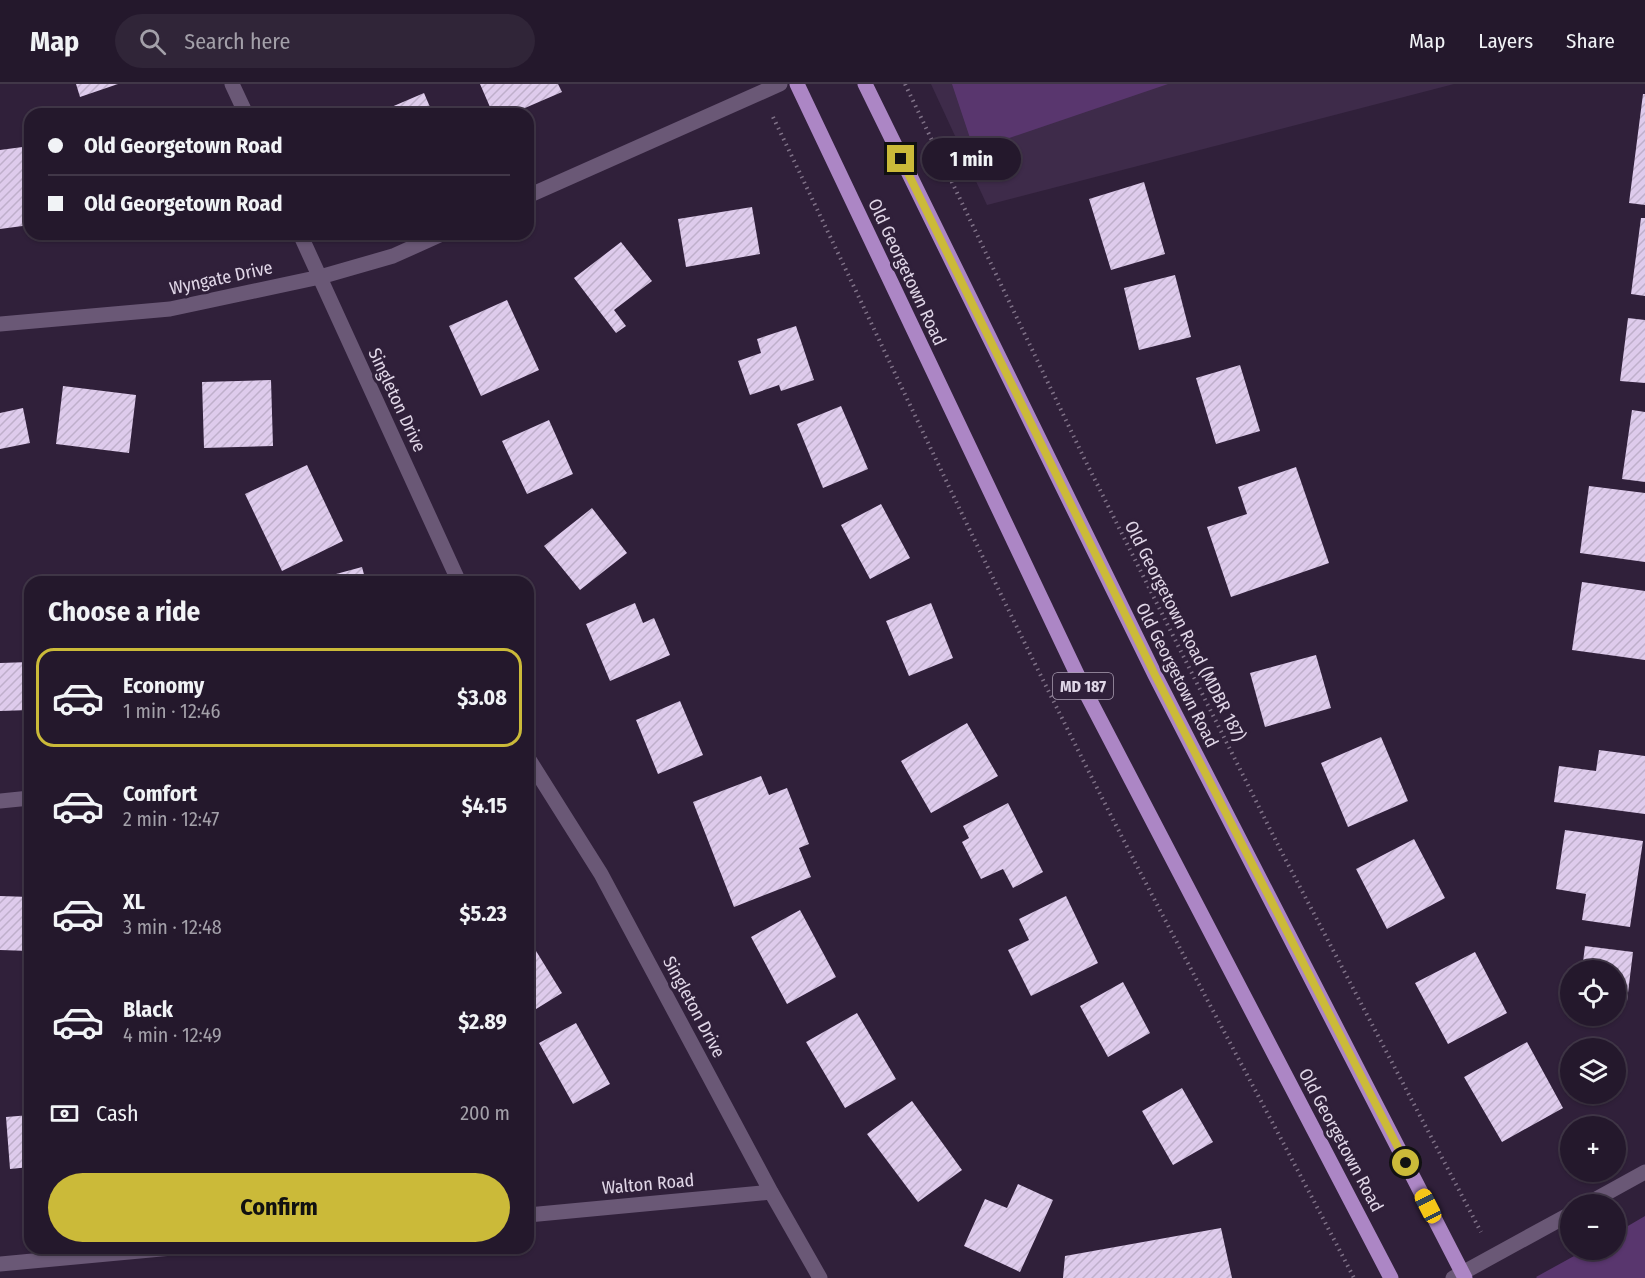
<!DOCTYPE html>
<html lang="en">
<head>
<meta charset="utf-8">
<style>
  :root { --surface:#24182c; --page:#302538; --text:#f1f3f6; --muted:#a3a0a9; --line:#413748; --accent:#cbba39 }
  body { margin:0; font-family:"Fira Sans Condensed",sans-serif; background:var(--page); color:var(--text); height:100vh; display:flex; flex-direction:column; font-size:22px; white-space:nowrap }
  * { box-sizing:border-box; margin:0 }
  p { font-size:20px; color:var(--muted) }
  .icon { flex:none; width:33px; height:33px; fill:none; stroke:currentColor; stroke-width:2; stroke-linecap:round; stroke-linejoin:round }
  .map { position:relative; flex:1; overflow:hidden }
  .sheet { position:absolute; left:24px; top:492px; width:510px; height:678px; display:flex; flex-direction:column; background:var(--surface); border-radius:18px; box-shadow:0 2px 4px #0004,0 0 0 2px var(--line) }
  .sheet>* { flex:none }
  .top-card { position:absolute; left:24px; top:24px; width:510px; height:132px; border-radius:18px; box-shadow:0 2px 4px #0004,0 0 0 2px var(--line); display:grid; align-content:center; height:132px; padding:0 24px; background:var(--surface) }
  .controls { position:absolute; left:1560px; top:876px; display:grid; gap:12px }
  .controls a { display:grid; place-items:center; width:66px; height:66px; border-radius:50%; background:var(--surface); box-shadow:0 2px 4px #0004,0 0 0 2px var(--line); font-size:30px }
  .end { position:absolute; width:27px; height:27px; margin:-14px; border:8px solid #cbba39; background:#111; box-shadow:0 0 0 3px #111 }
  .from { border-radius:50% }
  .bubble { position:absolute; height:42px; border-radius:21px; background:var(--surface); box-shadow:0 2px 4px #0004,0 0 0 2px var(--line); font-size:20px; font-weight:700; line-height:42px; text-align:center }
  .car { position:absolute; width:18px; height:36px; margin:-18px -9px; border-radius:8px; box-shadow:0 0 4px 2px #0007; background:linear-gradient(#f5c518 24%,#345 0 40%,#f5c518 0 76%,#345 0 86%,#f5c518 0) }
  .top-card b { display:flex; align-items:center; gap:21px; height:57px; font-size:22px }
  .top-card b+b { border-top:2px solid var(--line) }
  .top-card i { width:15px; height:15px; background:var(--text) }
  ul { padding:0; list-style:none }
  li { display:flex; align-items:center; gap:18px; height:99px; margin:0 12px 9px; padding:0 12px; border:3px solid transparent; border-radius:18px }
  li div { flex:1 }
  li b { display:block; font-size:22px }
  li em { font-style:normal; font-weight:700 }
  li.on { border-color:var(--accent) }
  li>.icon { width:54px; height:54px; stroke-width:1.5 }
  h2 { padding:0 24px; font-size:27px; line-height:72px }
  .pay { display:flex; align-items:center; gap:15px; height:66px; padding:0 24px; font-size:22px }
  .pay p { margin-inline-start:auto }
  .primary-button { display:flex; gap:12px; margin-top:auto; padding:12px 24px }
  .primary-button a { flex:1; height:69px; border-radius:36px; background:var(--accent); color:#111; font-size:24px; font-weight:700; line-height:69px; text-align:center }
  header { display:flex; align-items:center; gap:36px; box-sizing:border-box; height:84px; padding:0 30px; background:var(--surface); border-bottom:2px solid var(--line) }
  header strong { font-size:28px }
  nav { display:flex; gap:33px; margin-inline-start:auto; font-size:21px }
  .search { width:420px; height:54px; background:var(--page); display:flex; align-items:center; gap:15px; box-sizing:border-box; padding:0 21px; border-radius:33px; color:var(--muted); font-size:22px }
  .map>svg:first-child { display:block }
  .built { fill:#3e2b4a }
  .pitch { fill:#59366e }
  .building { fill:url(#building-hatch) }
  .lines { fill:none; stroke-linecap:round; stroke-linejoin:round }
  .path { stroke:#7f7187; stroke-width:4; stroke-dasharray:1.5 4.5; stroke-linecap:butt }
  .minor { stroke:#6a5876; stroke-width:15 }
  .major { stroke:#ac86c5; stroke-width:15 }
  .route { stroke:#cbba39; stroke-width:8 }
  .labels { text-anchor:middle; stroke-width:6; stroke-linejoin:round; paint-order:stroke }
  .shield { fill:#30203a; stroke:#ab9fb3; stroke-width:1.5 }
  .shield-label { font-size:16px; font-weight:bold; fill:#e0d6e7 }
  .street-label { font-size:18px; fill:#e0d6e7; stroke:#30203a }
</style>
</head>
<body>
<header>
<strong>Map</strong>
<div class="search"><svg class="icon" aria-label="search" viewBox="0 0 24 24"><circle cx="10" cy="10" r="6"/><path d="M15 15l6 6"/></svg>Search here</div>
<nav><a>Map</a><a>Layers</a><a>Share</a></nav>
</header>
<div class="map">
<svg width="1645" height="1194" viewBox="0 0 1645 1194">
  <defs>
    <pattern id="building-hatch" width="6" height="6" patternUnits="userSpaceOnUse" patternTransform="scale(1.5)"><rect width="6" height="6" fill="#decbec"/><path d="M-1 1l2-2M0 6l6-6M5 7l2-2" fill="none" stroke="#bfafcb"/></pattern>
  </defs>
  <rect width="100%" height="100%" fill="#30203a"/>
  <path class="built" d="M931,0H1454L987,121Z"/>
  <path class="pitch" d="M952,0H1168L974,66Z
    M1645,1132V1194H1537L1536,1193L1585,1166H1616V1149Z"/>
  <path class="building" d="M76,0H118L80,13Z
    M480,0H558L562,8L511,30H493Z
    M424,9L433,30H375Z
    M1643,10H1645V121L1629,119Z
    M30,62V141L0,145V66Z
    M1144,98L1165,170L1111,186L1089,115Z
    M752,123L760,170L686,183L678,135Z
    M1641,134H1645V212L1631,210Z
    M621,158L652,197L614,226L626,242L616,249L574,194Z
    M1175,191L1191,253L1139,266L1124,204Z
    M507,216L539,286L481,312L449,242Z
    M1628,234L1645,236V299L1620,297Z
    M796,242L814,296L781,307L779,301L750,311L738,277L761,269L757,255Z
    M1240,281L1260,347L1216,360L1196,294Z
    M271,296L273,362L204,364L202,298Z
    M63,302L136,311L129,369L56,360Z
    M841,322L868,385L823,404L797,340Z
    M23,324L30,359L0,365V329Z
    M1632,326L1645,328V398L1622,395Z
    M549,336L573,390L527,410L502,357Z
    M307,381L343,457L282,487L245,410Z
    M1296,383L1329,479L1231,513L1207,443L1247,430L1238,403Z
    M1589,402L1645,409V478L1580,469Z
    M881,420L910,474L870,495L841,441Z
    M592,424L627,469L580,506L544,462Z
    M362,483L366,498H310V497Z
    M1582,498L1645,507V576L1572,566Z
    M635,519L643,539L654,534L670,571L610,597L586,540Z
    M931,519L953,574L909,592L886,537Z
    M1316,571L1331,624L1265,643L1250,589Z
    M30,578V626L0,627V579Z
    M680,617L703,671L658,690L636,636Z
    M967,639L998,692L931,729L901,677Z
    M1381,653L1408,717L1348,743L1321,679Z
    M1599,666L1645,672V730L1554,718L1559,682L1596,687Z
    M761,692L769,711L787,704L809,760L799,764L811,793L734,823L693,718Z
    M1008,719L1043,788L1013,804L1003,785L981,795L962,758L969,754L963,742Z
    M1565,746L1643,757L1630,843L1582,836L1586,810L1556,805Z
    M1414,755L1445,814L1387,845L1356,785Z
    M0,812L30,813V867L0,866Z
    M1066,812L1098,879L1031,912L1008,866L1029,856L1019,835Z
    M800,826L836,893L787,920L751,853Z
    M528,854L562,909L528,930Z
    M1585,862L1633,868L1627,917L1616,916V886H1582Z
    M1475,868L1507,929L1448,960L1415,899Z
    M1123,898L1150,949L1108,973L1080,922Z
    M857,929L896,995L845,1024L806,958Z
    M576,939L610,1000L573,1020L539,959Z
    M1527,958L1563,1024L1502,1058L1464,993Z
    M1182,1004L1213,1058L1173,1081L1142,1027Z
    M912,1017L962,1086L918,1118L867,1050Z
    M30,1031V1083L10,1085L6,1033Z
    M1018,1100L1053,1116L1020,1188L964,1162L985,1115L1007,1124Z
    M1221,1144L1232,1194H1063L1065,1172Z"/>
  <g class="lines">
    <path class="path" d="M905,0L1084,374L1280,765L1481,1148
      M773,33C874,243 971,454 1076,662C1165,841 1262,1016 1354,1194"/>
    <path class="minor" d="M232,0L246,30
      M528,112L780,0
      M300,150L459,498
      M0,240L170,225L320,193L393,172L442,150
      M528,674L601,790L771,1108L820,1194
      M0,717L30,714
      M1587,1120L1645,1088
      M528,1131L771,1108
      M0,1180L172,1164
      M1453,1194L1570,1130"/>
    <path class="major" d="M797,0L1085,607L1391,1194
      M865,0L1155,591L1465,1194"/>
  </g>
  <g class="lines">
    <path class="route" d="M901,75L1155,591L1406,1079"/>
  </g>
  <g class="labels">
    <rect class="shield" x="1053" y="589" width="60" height="26" rx="4.5"/>
    <g class="shield-label">
      <text x="1083" y="608">MD 187</text>
    </g>
    <g class="street-label">
      <text transform="translate(907 188) rotate(65)" y="6">Old Georgetown Road</text>
      <text transform="translate(221 194) rotate(-12)" y="6">Wyngate Drive</text>
      <text transform="translate(397 316) rotate(65)" y="6">Singleton Drive</text>
      <text transform="translate(1185 547) rotate(63)" y="6">Old Georgetown Road (MDBR 187)</text>
      <text transform="translate(1177 591) rotate(63)" y="6">Old Georgetown Road</text>
      <text transform="translate(694 923) rotate(62)" y="6">Singleton Drive</text>
      <text transform="translate(1341 1056) rotate(62)" y="6">Old Georgetown Road</text>
      <text transform="translate(648 1100) rotate(-5)" y="6">Walton Road</text>
    </g>
  </g>
</svg>
<div class="controls">
<a><svg class="icon" aria-label="locate" viewBox="0 0 24 24"><circle cx="12" cy="12" r="6"/><path d="M12 2v4M12 18v4M2 12h4M18 12h4"/></svg></a>
<a><svg class="icon" aria-label="layers" viewBox="0 0 24 24"><path d="M12 4l9 5-9 5-9-5zM3 14l9 5 9-5"/></svg></a>
<a>+</a>
<a>−</a>
</div>
<i class="end from" style="left:1406px;top:1079px"></i>
<i class="end" style="left:901px;top:75px"></i>
<div class="bubble" style="left:922px;top:54px;width:99px">1 min</div>
<i class="car" style="left:1428px;top:1122px;rotate:333deg"></i>
<div class="top-card">
<b><i class="from"></i>Old Georgetown Road</b>
<b><i></i>Old Georgetown Road</b>
</div>
<section class="sheet">
<h2>Choose a ride</h2>
<ul>
<li class="on"><svg class="icon" aria-label="car" viewBox="0 0 24 24"><path d="M5 17H2v-5l4-1 3-4h7l3 4 3 1v5h-3M9 17h6M6 11h13"/><circle cx="7" cy="17" r="2"/><circle cx="17" cy="17" r="2"/></svg><div><b>Economy</b><p>1 min · 12:46</p></div><em>$3.08</em></li>
<li><svg class="icon" aria-label="car" viewBox="0 0 24 24"><path d="M5 17H2v-5l4-1 3-4h7l3 4 3 1v5h-3M9 17h6M6 11h13"/><circle cx="7" cy="17" r="2"/><circle cx="17" cy="17" r="2"/></svg><div><b>Comfort</b><p>2 min · 12:47</p></div><em>$4.15</em></li>
<li><svg class="icon" aria-label="car" viewBox="0 0 24 24"><path d="M5 17H2v-5l4-1 3-4h7l3 4 3 1v5h-3M9 17h6M6 11h13"/><circle cx="7" cy="17" r="2"/><circle cx="17" cy="17" r="2"/></svg><div><b>XL</b><p>3 min · 12:48</p></div><em>$5.23</em></li>
<li><svg class="icon" aria-label="car" viewBox="0 0 24 24"><path d="M5 17H2v-5l4-1 3-4h7l3 4 3 1v5h-3M9 17h6M6 11h13"/><circle cx="7" cy="17" r="2"/><circle cx="17" cy="17" r="2"/></svg><div><b>Black</b><p>4 min · 12:49</p></div><em>$2.89</em></li>
</ul>
<div class="pay"><svg class="icon" aria-label="cash" viewBox="0 0 24 24"><path d="M3 7h18v10H3z"/><circle cx="12" cy="12" r="2"/></svg>Cash<p>200 m</p></div>
<div class="primary-button"><a>Confirm</a></div>
</section>
</div>
</body>
</html>
